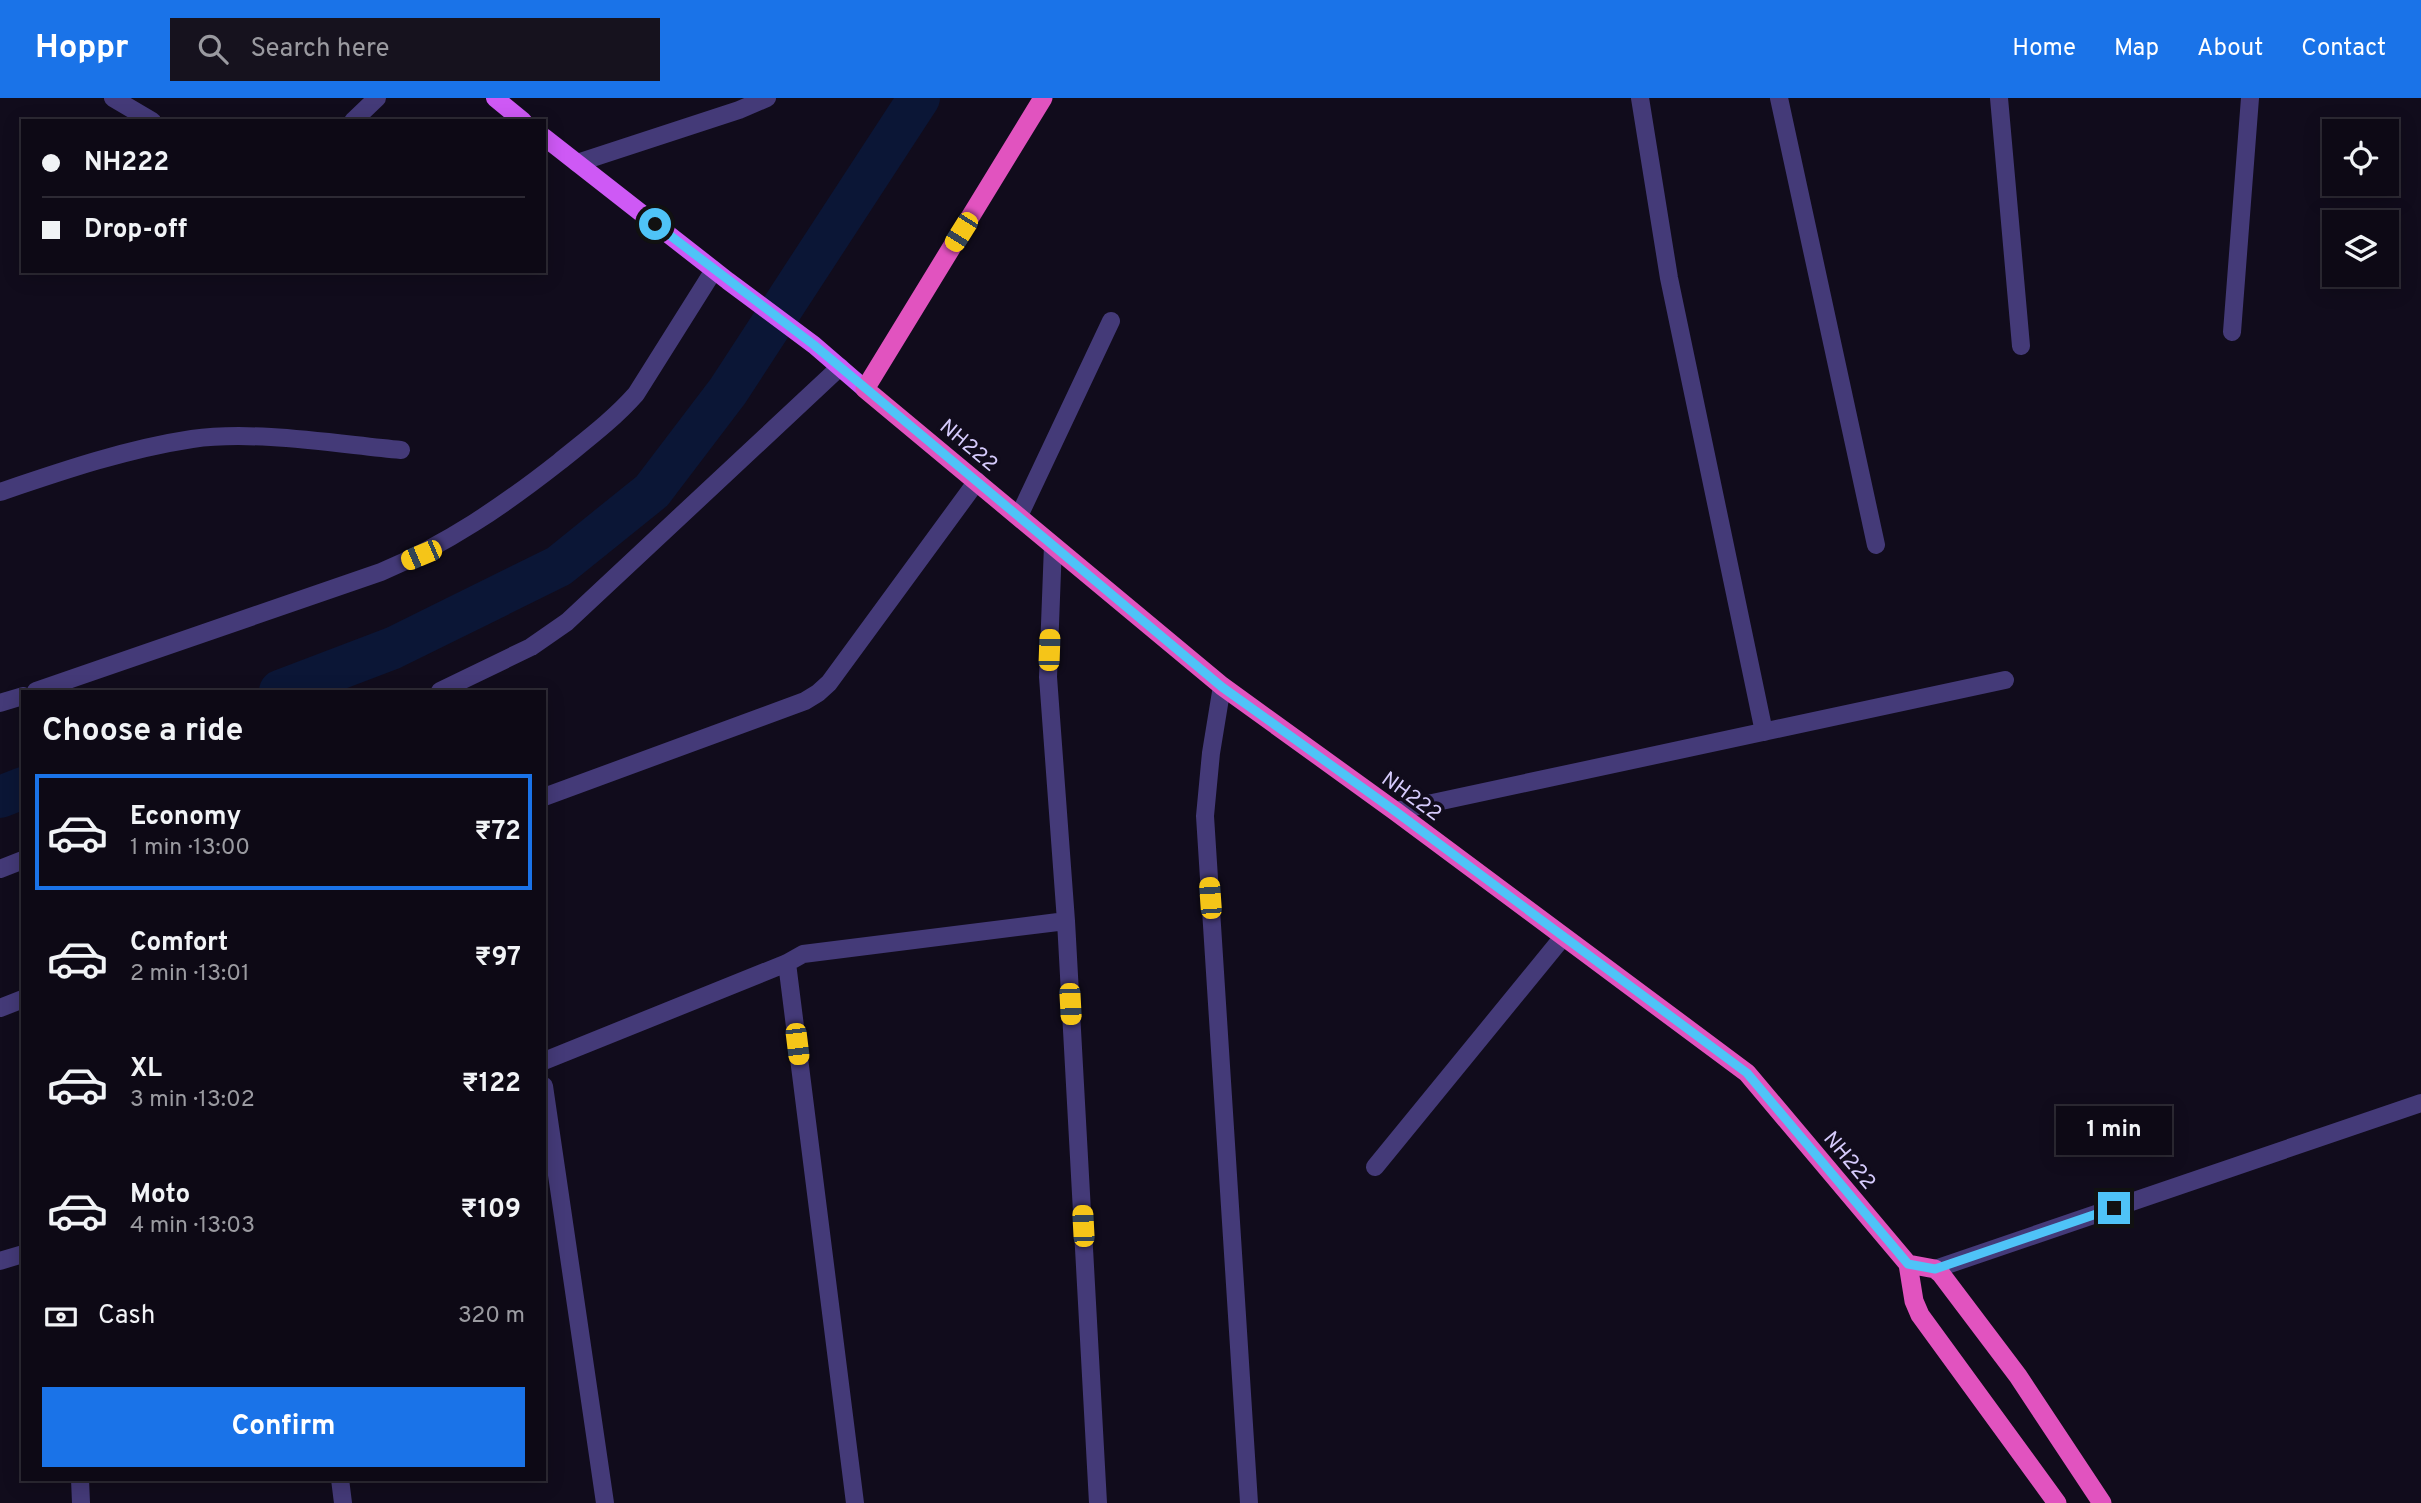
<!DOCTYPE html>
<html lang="en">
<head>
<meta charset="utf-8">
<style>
  :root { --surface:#0d0915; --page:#16121e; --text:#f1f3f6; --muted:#9a9aa0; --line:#2d2a34; --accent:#1a73e8 }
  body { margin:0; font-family:Overpass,sans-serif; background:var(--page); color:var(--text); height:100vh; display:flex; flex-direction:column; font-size:26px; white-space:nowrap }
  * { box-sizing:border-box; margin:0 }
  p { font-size:23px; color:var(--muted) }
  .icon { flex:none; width:38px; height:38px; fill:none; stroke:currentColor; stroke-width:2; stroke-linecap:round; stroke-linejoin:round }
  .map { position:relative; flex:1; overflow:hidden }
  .sheet { position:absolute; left:21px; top:592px; width:525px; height:791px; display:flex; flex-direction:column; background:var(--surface); border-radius:0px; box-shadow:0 4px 18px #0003,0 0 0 2px var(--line) }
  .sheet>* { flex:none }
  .hud { position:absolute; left:21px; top:21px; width:525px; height:154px; border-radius:0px; box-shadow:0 4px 18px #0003,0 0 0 2px var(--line); display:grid; align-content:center; height:154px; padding:0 21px; background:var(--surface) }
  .buttons { position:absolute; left:2322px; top:21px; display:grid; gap:14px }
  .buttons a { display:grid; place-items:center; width:77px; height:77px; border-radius:0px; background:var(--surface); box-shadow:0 4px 18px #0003,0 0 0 2px var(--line); font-size:35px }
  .end { position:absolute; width:32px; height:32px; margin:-16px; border:9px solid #4fc3f7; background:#111; box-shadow:0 0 0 4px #111 }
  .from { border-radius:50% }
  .bubble { position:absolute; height:49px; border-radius:0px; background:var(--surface); box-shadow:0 4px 18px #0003,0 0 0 2px var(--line); font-size:23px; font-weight:700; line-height:49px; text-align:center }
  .car { position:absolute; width:21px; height:42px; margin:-21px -10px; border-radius:9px; box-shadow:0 0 5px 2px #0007; background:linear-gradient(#f5c518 24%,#345 0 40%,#f5c518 0 76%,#345 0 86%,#f5c518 0) }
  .hud b { display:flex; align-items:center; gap:24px; height:66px; font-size:26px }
  .hud b+b { border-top:2px solid var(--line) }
  .hud i { width:18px; height:18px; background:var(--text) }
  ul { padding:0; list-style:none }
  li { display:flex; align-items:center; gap:21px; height:116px; margin:0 14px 10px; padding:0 7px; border:4px solid transparent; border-radius:0px }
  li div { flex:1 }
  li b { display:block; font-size:26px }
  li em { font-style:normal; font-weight:700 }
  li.on { border-color:var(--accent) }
  li>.icon { width:63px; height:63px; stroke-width:1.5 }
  h2 { padding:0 21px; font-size:32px; line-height:84px }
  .pay { display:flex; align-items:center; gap:18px; height:77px; padding:0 21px; font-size:26px }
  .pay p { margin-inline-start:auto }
  .button { display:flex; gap:14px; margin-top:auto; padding:14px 21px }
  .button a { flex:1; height:80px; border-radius:0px; background:var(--accent); color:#fff; font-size:28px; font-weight:700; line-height:80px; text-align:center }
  header { display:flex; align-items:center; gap:42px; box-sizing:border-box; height:98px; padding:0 35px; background:var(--accent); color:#fff }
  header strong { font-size:33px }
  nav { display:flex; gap:38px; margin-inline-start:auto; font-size:24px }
  .search { width:490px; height:63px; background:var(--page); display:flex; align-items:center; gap:18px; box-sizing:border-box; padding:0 24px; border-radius:0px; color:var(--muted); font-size:26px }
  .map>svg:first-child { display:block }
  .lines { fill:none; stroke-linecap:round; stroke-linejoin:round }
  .canal { stroke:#0b1636; stroke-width:42 }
  .service { stroke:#443a78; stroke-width:18 }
  .minor { stroke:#443a78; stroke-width:18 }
  .primary { stroke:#ce59f5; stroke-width:18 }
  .trunk { stroke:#e153bf; stroke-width:19 }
  .route { stroke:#4fc3f7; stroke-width:9 }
  .labels { text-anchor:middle; stroke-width:7; stroke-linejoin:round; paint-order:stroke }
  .street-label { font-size:21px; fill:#d6cbfc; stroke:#110c1c }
</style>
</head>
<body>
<header>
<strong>Hoppr</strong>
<div class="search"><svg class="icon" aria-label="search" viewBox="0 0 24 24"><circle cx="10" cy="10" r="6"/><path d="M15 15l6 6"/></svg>Search here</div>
<nav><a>Home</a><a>Map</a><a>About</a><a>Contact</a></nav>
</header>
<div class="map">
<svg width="2421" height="1405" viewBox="0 0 2421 1405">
  <rect width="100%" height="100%" fill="#110c1c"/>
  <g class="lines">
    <path class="canal" d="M280,593L393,550L559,468L652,393L728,293L919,0
      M0,699L23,690"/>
    <path class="service" d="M113,0L152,23
      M353,23L377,0
      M1019,418L1111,223
      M1375,1069L1563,839"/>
    <path class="minor" d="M1640,0L1669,180L1764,634
      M1779,0L1876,447
      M1999,0L2021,248
      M577,65L739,12L767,0
      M2232,234L2250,0
      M0,394C62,373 126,351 192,341C255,332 336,346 401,352
      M1222,588L1211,655L1205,718L1249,1405
      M36,593L381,474C447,446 503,408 559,364C586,342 613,322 636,296L714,172
      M440,593L531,549L567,524L840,269
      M0,605L23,598
      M544,699L805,603L818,595L829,585L977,383
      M1395,713L2005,582
      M0,771L23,762
      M1066,823L1098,1405
      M787,865L855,1405
      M0,910L23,901
      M544,963L787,865L803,856L1066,823L1048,579L1053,447
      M544,988L605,1405
      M0,1163L23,1156
      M1935,1171L2421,1005
      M80,1381L81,1405
      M340,1381L343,1405"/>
    <path class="primary" d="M495,0L523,23
      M544,39L728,183L814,247L865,291"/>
    <path class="trunk" d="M1043,0L865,291L1222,588L1395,713L1747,975L1908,1166L1914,1203L1920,1217L2057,1405
      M1908,1166L1935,1171L1941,1176L2018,1278L2102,1405"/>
  </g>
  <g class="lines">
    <path class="route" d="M655,126L814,247L1222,589L1395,713L1747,975L1908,1166L1935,1171L2114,1110"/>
  </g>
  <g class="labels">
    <g class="street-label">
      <text transform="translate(969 347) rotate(40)" y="7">NH222</text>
      <text transform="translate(1412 698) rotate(36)" y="7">NH222</text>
      <text transform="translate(1850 1062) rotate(50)" y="7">NH222</text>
    </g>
  </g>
</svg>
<div class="buttons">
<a><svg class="icon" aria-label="locate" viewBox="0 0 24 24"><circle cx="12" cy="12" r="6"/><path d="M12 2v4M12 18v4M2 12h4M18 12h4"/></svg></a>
<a><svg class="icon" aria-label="layers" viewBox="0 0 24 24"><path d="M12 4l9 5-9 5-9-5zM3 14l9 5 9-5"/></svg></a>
</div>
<i class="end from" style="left:655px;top:126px"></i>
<i class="end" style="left:2114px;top:1110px"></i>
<div class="bubble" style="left:2056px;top:1008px;width:116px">1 min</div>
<i class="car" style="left:961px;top:134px;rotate:212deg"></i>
<i class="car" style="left:421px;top:457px;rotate:247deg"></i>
<i class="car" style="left:1049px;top:552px;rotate:2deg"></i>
<i class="car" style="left:1210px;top:800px;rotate:356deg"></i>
<i class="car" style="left:1070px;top:906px;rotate:177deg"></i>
<i class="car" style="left:797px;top:946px;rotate:173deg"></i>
<i class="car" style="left:1083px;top:1128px;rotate:357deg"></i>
<div class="hud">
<b><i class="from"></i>NH222</b>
<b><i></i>Drop-off</b>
</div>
<section class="sheet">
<h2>Choose a ride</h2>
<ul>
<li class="on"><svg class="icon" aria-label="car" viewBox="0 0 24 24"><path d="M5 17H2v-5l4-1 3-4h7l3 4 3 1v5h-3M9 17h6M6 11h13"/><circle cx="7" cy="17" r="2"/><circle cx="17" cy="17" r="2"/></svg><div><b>Economy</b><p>1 min · 13:00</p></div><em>₹72</em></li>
<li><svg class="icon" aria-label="car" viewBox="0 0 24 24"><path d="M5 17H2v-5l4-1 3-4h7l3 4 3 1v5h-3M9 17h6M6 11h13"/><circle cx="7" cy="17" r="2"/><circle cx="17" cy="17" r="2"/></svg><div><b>Comfort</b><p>2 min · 13:01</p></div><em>₹97</em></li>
<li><svg class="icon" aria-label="car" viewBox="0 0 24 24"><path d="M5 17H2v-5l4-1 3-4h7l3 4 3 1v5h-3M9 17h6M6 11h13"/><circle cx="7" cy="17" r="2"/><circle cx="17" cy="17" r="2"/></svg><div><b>XL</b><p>3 min · 13:02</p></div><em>₹122</em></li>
<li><svg class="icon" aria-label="car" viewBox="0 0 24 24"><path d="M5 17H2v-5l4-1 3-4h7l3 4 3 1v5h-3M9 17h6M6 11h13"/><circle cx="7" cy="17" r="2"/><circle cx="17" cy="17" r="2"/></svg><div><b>Moto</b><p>4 min · 13:03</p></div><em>₹109</em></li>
</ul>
<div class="pay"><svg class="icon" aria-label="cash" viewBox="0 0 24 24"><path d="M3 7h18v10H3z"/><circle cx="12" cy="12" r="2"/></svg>Cash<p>320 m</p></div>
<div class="button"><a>Confirm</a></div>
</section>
</div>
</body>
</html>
